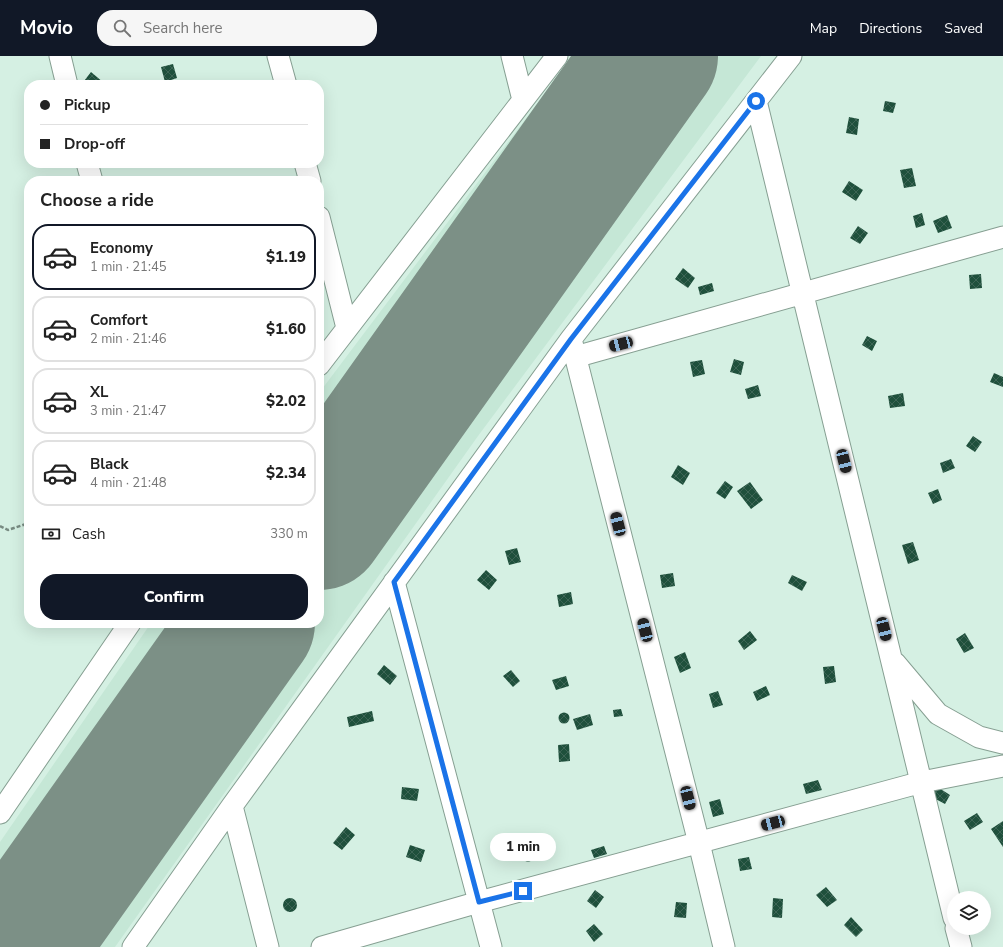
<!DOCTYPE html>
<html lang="en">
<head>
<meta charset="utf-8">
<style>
  :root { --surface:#fff; --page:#f6f6f6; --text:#222; --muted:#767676; --line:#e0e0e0; --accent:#111827 }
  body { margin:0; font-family:"Nunito Sans",sans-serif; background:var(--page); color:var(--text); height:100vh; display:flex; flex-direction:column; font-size:15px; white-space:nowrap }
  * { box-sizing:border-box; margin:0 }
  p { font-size:13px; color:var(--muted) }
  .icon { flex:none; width:22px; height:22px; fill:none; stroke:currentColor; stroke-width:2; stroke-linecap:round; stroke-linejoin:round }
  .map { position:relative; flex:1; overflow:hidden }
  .drawer { position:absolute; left:24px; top:120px; width:300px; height:452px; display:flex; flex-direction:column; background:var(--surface); border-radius:16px; box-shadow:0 4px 16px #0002 }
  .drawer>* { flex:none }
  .guide { position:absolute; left:24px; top:24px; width:300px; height:88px; border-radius:16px; box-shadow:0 4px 16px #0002; display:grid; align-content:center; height:88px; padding:0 16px; background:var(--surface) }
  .buttons { position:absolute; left:947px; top:835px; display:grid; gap:8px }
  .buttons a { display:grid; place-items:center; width:44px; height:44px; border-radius:50%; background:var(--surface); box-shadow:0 4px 16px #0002; font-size:20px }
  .end { position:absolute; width:18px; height:18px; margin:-9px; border:5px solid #1a73e8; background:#fff; box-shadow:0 0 0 2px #fff }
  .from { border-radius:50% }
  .bubble { position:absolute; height:28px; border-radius:14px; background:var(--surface); box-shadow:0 4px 16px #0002; font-size:13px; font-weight:800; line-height:28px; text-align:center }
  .car { position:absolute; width:12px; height:24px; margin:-12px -6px; border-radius:5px; box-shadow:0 0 3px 1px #0007; background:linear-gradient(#222 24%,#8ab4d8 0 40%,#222 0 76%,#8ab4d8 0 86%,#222 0) }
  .guide b { display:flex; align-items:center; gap:14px; height:38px; font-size:15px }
  .guide b+b { border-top:1px solid var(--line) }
  .guide i { width:10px; height:10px; background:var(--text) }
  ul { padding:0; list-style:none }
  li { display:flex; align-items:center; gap:12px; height:66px; margin:0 8px 6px; padding:0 8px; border:2px solid var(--line); border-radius:16px }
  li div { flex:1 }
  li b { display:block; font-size:15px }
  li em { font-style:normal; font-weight:800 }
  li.selected { border-color:var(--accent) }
  li>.icon { width:36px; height:36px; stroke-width:1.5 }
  h2 { padding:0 16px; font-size:18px; line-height:48px }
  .pay { display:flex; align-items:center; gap:10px; height:44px; padding:0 16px; font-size:15px }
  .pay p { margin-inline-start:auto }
  .primary-button { display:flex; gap:8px; margin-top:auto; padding:8px 16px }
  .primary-button a { flex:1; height:46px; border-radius:16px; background:var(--accent); color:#fff; font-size:16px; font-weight:800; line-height:46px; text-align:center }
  header { display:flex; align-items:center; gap:24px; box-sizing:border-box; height:56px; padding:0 20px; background:var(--accent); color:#fff }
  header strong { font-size:19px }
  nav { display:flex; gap:22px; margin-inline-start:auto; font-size:14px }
  .search { width:280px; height:36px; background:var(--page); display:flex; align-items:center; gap:10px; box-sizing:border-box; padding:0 14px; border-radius:16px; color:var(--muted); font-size:15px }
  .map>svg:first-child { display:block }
  .built { fill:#c5e7d6 }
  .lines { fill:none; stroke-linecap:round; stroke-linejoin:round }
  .runway { stroke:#7c9086; stroke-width:132 }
  .building { fill:url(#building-cross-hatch) }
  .minor-casing { stroke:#869f92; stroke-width:23 }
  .path { stroke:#788b82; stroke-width:2.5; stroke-dasharray:4 2; stroke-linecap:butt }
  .minor { stroke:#fff; stroke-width:21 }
  .route { stroke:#1a73e8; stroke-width:5 }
</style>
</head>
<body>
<header>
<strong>Movio</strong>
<div class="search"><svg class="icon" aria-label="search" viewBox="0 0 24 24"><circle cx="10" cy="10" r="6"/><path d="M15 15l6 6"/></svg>Search here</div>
<nav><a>Map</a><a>Directions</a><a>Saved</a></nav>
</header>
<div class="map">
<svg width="1003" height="891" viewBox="0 0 1003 891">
  <defs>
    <pattern id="building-cross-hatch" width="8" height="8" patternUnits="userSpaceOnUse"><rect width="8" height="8" fill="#1f503c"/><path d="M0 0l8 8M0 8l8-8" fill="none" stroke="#3d6555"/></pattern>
  </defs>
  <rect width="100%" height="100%" fill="#d5f0e3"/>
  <path class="built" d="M573,0H761L478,380L115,891H0V786L151,567H319V337Z"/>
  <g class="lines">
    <path class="runway" d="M319,468L652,0
      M19,891L249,567"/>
  </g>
  <path class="building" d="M173,8L177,22L165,26L161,11Z
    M91,16L104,27L102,29H81Z
    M885,45L896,47L893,57L883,55Z
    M849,61L859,63L857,79L846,77Z
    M912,112L916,130L904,132L900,114Z
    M849,125L863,134L856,145L842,136Z
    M922,157L925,169L916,172L913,160Z
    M947,159L952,172L938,177L933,165Z
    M858,170L868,177L860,188L850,182Z
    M683,212L695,222L688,232L675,223Z
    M981,218L982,232L970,233L969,219Z
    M712,227L714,235L700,239L698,231Z
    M867,280L877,285L872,295L862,289Z
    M734,303L744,306L741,319L730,316Z
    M702,304L705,318L693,321L690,306Z
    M994,317L1003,321V331L990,326Z
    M758,329L761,340L748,343L745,333Z
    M903,337L905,350L890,352L888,340Z
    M973,380L982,386L975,396L966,390Z
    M951,403L955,412L943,417L940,407Z
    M678,409L690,417L683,429L671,421Z
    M725,425L733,431L725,443L716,437Z
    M750,426L763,444L751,453L737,435Z
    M938,433L942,444L933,448L928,437Z
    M913,486L919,504L908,508L902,489Z
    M517,492L521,506L509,509L505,495Z
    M486,514L497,524L489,534L477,524Z
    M673,517L675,530L662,532L660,519Z
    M792,519L807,526L802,535L788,527Z
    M571,536L573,548L559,551L557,539Z
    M750,575L757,584L744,594L738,585Z
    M965,577L974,592L964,597L956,583Z
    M685,596L691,612L680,617L674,601Z
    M384,609L397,620L390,629L377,618Z
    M834,610L836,626L825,628L823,611Z
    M511,614L520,625L513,631L503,620Z
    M566,620L569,630L556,634L552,624Z
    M766,630L770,639L757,645L753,636Z
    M718,635L723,649L713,652L709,638Z
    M621,653L623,660L614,661L613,654Z
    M372,655L374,665L349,671L347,661Z
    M558.5 662a5.5 5.5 0 1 1 11 0a5.5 5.5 0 1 1-11 0Z
    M590,658L593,669L577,674L573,663Z
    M569,688L570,705L559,706L558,689Z
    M818,724L822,734L806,738L803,728Z
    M936,730L950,739L945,748L930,740Z
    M402,731L419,733L417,745L401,743Z
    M720,743L724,758L713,761L709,746Z
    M977,757L983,766L970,774L964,765Z
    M1003,765V791L991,773Z
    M346,771L355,779L342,794L333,787Z
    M410,789L425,794L421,806L406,801Z
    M604,790L607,798L594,802L591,794Z
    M522.5 800a5.5 5.5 0 1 1 11 0a5.5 5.5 0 1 1-11 0Z
    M749,801L752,813L740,815L738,803Z
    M826,831L837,844L827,851L816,839Z
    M595,834L604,841L596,852L587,845Z
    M773,842L783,843L782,862L772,861Z
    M283 849a7 7 0 1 1 14 0a7 7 0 1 1-14 0Z
    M676,846L687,847L686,862L674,861Z
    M851,861L863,874L856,881L844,869Z
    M594,868L603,878L594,886L586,875Z"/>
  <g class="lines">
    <g class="minor-casing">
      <path id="minor" d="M60,0L67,29
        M278,0L286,29
        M512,0L523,44
        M791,0L756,45L954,862
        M87,107L92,125
        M305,107L310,125
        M319,161L347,272
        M571,283L699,787L724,891
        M575,301L1003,181
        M319,309L557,0
        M394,526L491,891
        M895,607L938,658L979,681L1003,687
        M232,750L268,891
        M0,757L130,567
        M956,872L961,891
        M133,891L232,750L571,283L756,45
        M322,891L479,846L922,726L1003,710"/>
    </g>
    <path class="path" d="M0,470L8,474L29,467"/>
    <use href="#minor" class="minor"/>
  </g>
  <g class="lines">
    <path class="route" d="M523,835L479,846L394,526L571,283L756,45"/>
  </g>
</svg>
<div class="buttons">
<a><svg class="icon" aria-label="layers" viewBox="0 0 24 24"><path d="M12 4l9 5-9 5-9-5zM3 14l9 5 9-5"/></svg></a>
</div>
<i class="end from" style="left:756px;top:45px"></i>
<i class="end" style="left:523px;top:835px"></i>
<div class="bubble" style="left:490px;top:777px;width:66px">1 min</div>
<i class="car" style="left:621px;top:288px;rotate:255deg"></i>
<i class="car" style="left:844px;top:405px;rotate:166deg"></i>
<i class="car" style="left:618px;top:468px;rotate:346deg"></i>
<i class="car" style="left:884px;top:573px;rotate:166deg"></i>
<i class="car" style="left:645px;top:574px;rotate:346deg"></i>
<i class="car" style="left:688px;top:742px;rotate:166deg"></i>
<i class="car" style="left:773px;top:767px;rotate:255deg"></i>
<div class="guide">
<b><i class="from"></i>Pickup</b>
<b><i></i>Drop-off</b>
</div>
<section class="drawer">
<h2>Choose a ride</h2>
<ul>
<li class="selected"><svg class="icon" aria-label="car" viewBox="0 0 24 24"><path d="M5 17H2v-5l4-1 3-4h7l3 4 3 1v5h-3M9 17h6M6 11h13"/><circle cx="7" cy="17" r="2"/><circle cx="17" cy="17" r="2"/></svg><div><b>Economy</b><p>1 min · 21:45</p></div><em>$1.19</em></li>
<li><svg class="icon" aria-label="car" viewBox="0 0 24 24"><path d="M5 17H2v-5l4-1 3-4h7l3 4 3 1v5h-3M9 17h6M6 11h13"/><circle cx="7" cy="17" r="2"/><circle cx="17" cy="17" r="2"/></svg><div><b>Comfort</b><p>2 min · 21:46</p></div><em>$1.60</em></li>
<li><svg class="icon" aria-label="car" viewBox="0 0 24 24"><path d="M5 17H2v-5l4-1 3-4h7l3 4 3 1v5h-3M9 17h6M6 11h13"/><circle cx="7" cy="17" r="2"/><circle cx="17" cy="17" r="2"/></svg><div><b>XL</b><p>3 min · 21:47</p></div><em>$2.02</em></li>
<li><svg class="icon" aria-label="car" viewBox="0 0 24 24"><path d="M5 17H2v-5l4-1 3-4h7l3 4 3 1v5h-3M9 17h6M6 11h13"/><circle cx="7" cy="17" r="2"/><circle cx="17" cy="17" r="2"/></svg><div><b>Black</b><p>4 min · 21:48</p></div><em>$2.34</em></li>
</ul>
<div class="pay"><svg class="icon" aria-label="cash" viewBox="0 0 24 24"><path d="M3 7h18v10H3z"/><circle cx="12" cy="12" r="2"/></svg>Cash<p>330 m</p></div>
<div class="primary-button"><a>Confirm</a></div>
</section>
</div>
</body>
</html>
